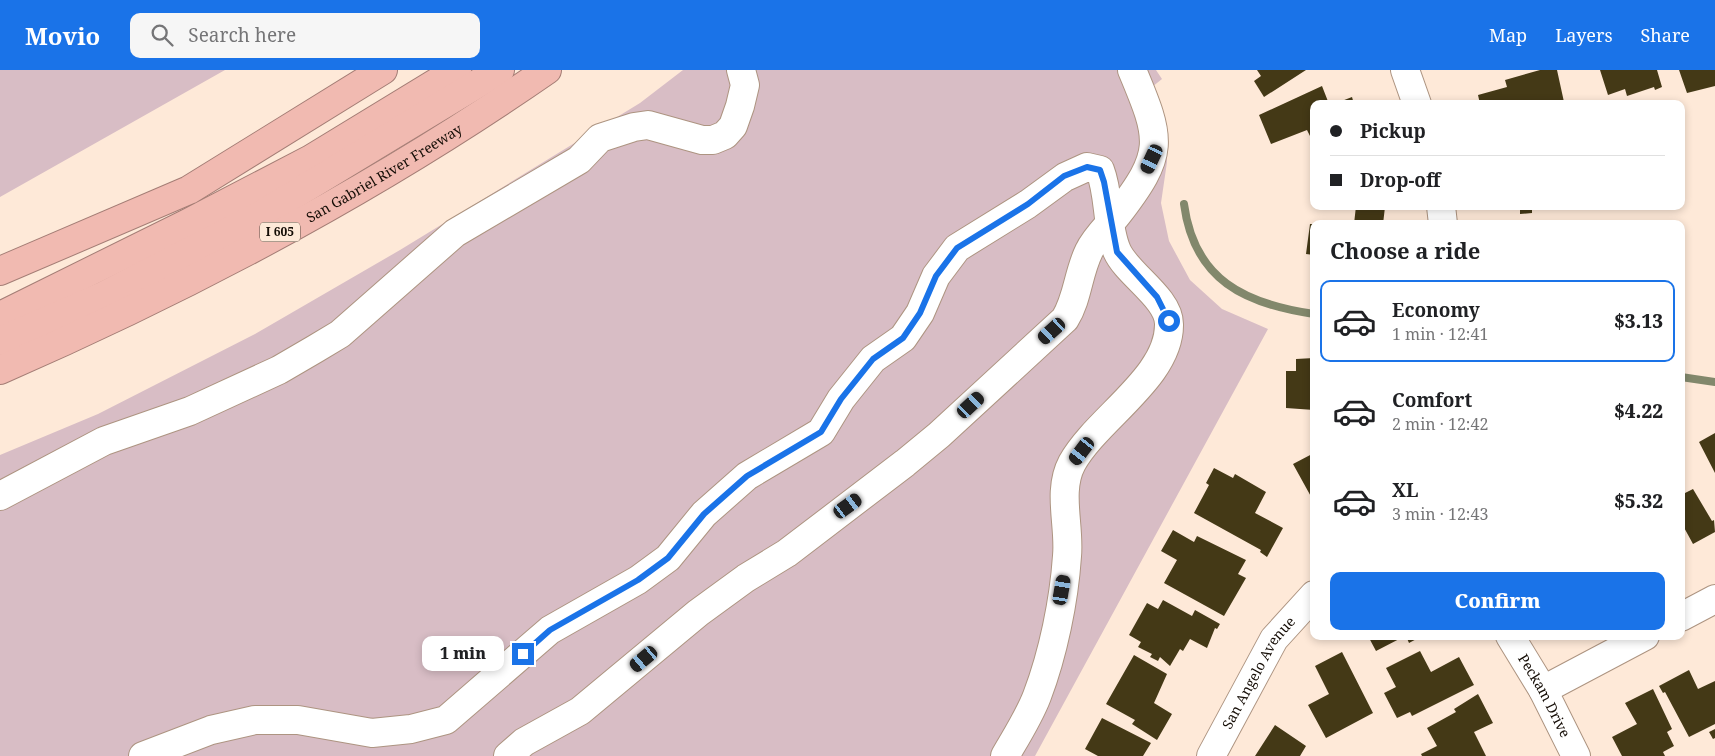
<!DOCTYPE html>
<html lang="en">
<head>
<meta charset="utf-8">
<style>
  :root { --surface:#fff; --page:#f6f6f6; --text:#202124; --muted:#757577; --line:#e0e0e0; --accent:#1a73e8 }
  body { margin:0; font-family:"Noto Serif",serif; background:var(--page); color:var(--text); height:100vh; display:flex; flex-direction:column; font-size:19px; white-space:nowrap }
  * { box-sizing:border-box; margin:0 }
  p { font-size:16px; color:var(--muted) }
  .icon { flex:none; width:28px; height:28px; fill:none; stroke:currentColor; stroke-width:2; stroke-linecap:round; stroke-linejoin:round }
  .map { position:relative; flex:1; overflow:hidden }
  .sheet { position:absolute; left:1310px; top:150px; width:375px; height:420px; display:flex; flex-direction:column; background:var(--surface); border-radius:10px; box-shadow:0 2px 8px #0003 }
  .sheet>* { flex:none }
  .guide { position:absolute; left:1310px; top:30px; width:375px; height:110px; border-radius:10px; box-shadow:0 2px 8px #0003; display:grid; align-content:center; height:110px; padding:0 20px; background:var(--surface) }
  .end { position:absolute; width:22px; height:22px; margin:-11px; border:6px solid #1a73e8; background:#fff; box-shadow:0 0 0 2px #fff }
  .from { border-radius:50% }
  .bubble { position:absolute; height:35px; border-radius:10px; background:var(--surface); box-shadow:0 2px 8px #0003; font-size:16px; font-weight:800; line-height:35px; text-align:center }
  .car { position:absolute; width:15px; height:30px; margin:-15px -8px; border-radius:6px; box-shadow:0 0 4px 1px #0007; background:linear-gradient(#222 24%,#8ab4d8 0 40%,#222 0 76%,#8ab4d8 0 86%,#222 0) }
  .guide b { display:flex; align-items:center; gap:18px; height:48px; font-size:19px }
  .guide b+b { border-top:1px solid var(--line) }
  .guide i { width:12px; height:12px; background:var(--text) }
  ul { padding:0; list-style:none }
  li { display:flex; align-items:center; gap:15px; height:82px; margin:0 10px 8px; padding:0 10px; border:2px solid transparent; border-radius:10px }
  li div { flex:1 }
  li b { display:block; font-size:19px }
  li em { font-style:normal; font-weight:800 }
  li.on { border-color:var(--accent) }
  li>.icon { width:45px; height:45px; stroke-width:1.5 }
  h2 { padding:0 20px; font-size:22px; line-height:60px }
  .button { display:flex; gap:10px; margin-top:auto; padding:10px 20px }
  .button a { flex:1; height:58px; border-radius:10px; background:var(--accent); color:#fff; font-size:20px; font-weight:800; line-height:58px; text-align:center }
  header { display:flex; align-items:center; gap:30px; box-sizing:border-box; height:70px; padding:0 25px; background:var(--accent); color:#fff }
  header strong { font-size:24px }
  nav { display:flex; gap:28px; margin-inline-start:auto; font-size:18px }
  .search { width:350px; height:45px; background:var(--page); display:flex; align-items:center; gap:12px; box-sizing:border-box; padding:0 18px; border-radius:10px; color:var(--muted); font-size:19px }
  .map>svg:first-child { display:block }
  .green { fill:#d8bdc5 }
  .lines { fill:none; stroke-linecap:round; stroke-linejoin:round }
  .stream { stroke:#82886c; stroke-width:8 }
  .building { fill:#443916 }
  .minor-casing { stroke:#ad9481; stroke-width:30 }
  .highway-casing { stroke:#a47d75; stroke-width:30 }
  .minor { stroke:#fff; stroke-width:28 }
  .highway { stroke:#f1bab1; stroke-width:28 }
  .route { stroke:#1a73e8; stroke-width:6 }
  .labels { text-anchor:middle; stroke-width:5; stroke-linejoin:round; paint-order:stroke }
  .shield { fill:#fee9d8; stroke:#5b4f45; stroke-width:1 }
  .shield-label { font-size:12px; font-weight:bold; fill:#150d06 }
  .street-label { font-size:14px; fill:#150d06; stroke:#fee9d8 }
</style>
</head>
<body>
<header>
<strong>Movio</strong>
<div class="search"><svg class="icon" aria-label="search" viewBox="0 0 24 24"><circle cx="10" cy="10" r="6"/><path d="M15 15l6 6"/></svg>Search here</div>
<nav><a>Map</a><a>Layers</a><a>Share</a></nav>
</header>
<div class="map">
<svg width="1715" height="686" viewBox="0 0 1715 686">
  <rect width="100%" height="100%" fill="#fee9d8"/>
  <path class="green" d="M0,0H225L0,127Z
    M683,0H1156L1162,9L1152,17L1167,56V92L1161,133L1169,171L1190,210L1222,239L1268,259L1035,686H0V385L98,344L255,264L400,180L640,33Z"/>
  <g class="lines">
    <path class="stream" d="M1184,134C1194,210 1245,234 1314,244
      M1681,307L1715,312"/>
  </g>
  <path class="building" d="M1257,0H1306L1264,27L1254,11L1261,6Z
    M1540,0H1557L1564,32L1480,34L1478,25L1507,17L1505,10Z
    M1600,0H1657L1662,17L1655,20L1654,17L1627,26L1625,19L1608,25Z
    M1679,0H1715V16L1687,23Z
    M1322,16L1329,34H1314V74L1307,60L1271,74L1259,45Z
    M1352,27L1354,34H1334Z
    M1356,136L1385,137L1383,154H1354Z
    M1520,136H1574V138L1532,140V143L1520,144Z
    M1310,154H1314V185L1306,184Z
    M1314,288V340L1286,338V301H1296V289Z
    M1715,363V403L1699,372Z
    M1314,383V432L1293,394Z
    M1214,398L1233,408L1235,404L1266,422L1255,443L1283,458L1267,487L1260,482L1261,480L1194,443L1209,415L1206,413Z
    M1693,419L1712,451L1714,450L1715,462L1693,474L1681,452V420L1683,424Z
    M1173,460L1194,472L1197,466L1246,490L1238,504L1246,508L1224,546L1164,513L1177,490L1161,481Z
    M1163,530L1192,546L1195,540L1220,554L1217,559L1215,558L1207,578L1190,569L1183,581L1180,579L1170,596L1160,587L1158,591L1150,587L1152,584L1138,577L1141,572L1129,565L1147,533L1158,539Z
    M1368,566H1405L1376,581Z
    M1406,566H1422L1409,573Z
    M1420,581L1431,602L1459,587L1474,615L1412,646L1410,642L1397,648L1384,623L1396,617L1386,598Z
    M1342,582L1373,643L1326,668L1308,635L1329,624L1315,596Z
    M1134,585L1167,604L1154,633L1172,644L1157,670L1132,654L1135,650L1106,634Z
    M1689,600L1698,619L1715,611V654L1689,667L1665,622L1663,623L1659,616Z
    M1653,619L1672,659L1667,662L1674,676L1663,682L1665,686H1622L1612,667L1637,654L1625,633Z
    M1478,624L1493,653L1474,662L1486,686H1422L1421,684L1437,676L1427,658L1456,642L1454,639Z
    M1102,648L1151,673L1143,686H1098L1085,679Z
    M1275,655L1306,676L1300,686H1255Z
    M1715,659V668L1713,669L1709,662Z"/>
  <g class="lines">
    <g class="minor-casing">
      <g id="minor">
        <path d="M1405,0L1417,34"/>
        <path d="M1441,136L1443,154"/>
        <path d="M0,426L104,371L190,341L279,300L315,279L340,264L455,163L579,90L600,68L634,57L648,55L702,70H713L725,65L733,56L740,36L745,15L741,0"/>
        <path d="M1681,547L1715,529"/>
        <path id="s1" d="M1510,566L1543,620L1576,686"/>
        <path d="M1543,620L1645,566"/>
        <path d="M143,686L211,660L255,650H298L372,663L411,659L446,650L550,560L638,510L668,488L704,444L747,406L821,362L841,329L873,289L903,268L920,243L936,206L957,178L1028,134L1065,107L1087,97L1100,100C1110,126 1106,156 1117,181C1127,204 1169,228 1169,254C1170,307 1097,348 1072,393C1057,421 1070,456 1067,486C1064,531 1053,584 1037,626C1029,647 1016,667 1005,686"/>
        <path d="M508,686L524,672L580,641L698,543L746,508L787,483L905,393L939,365L1065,249C1078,228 1078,203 1089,181C1095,168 1108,156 1117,145C1165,83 1162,71 1132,0"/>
        <path id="s2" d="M1211,686L1274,569L1314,525"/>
      </g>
    </g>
    <g class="highway-casing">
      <g id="highway">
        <path d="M0,201L189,120L383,0"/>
        <path d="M0,246L188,153L311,89L457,0"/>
        <path d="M0,271L105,225L259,146L500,0"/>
        <path id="s3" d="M0,300C190,217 377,118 547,0"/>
      </g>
    </g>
    <use href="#minor" class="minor"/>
    <use href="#highway" class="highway"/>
  </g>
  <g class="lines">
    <path class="route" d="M523,584L550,560L638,510L668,488L704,444L747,406L821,362L841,329L873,289L903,268L920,243L936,206L957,178L1028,134L1064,106L1087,97L1100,100L1104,112L1117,182L1157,227L1169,251"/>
  </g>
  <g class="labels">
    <rect class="shield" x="260" y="152.5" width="40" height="19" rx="4"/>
    <g class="shield-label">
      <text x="280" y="166">I 605</text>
    </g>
    <g class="street-label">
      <text dy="5" stroke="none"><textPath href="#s3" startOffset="432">San Gabriel River Freeway</textPath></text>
      <text dy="5" stroke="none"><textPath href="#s2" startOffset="96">San Angelo Avenue</textPath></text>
      <text dy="5" stroke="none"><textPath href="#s1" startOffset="69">Peckam Drive</textPath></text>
    </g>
  </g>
</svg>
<i class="end from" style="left:1169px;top:251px"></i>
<i class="end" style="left:523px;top:584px"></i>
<div class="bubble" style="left:422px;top:566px;width:82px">1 min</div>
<i class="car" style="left:1152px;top:89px;rotate:205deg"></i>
<i class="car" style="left:1052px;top:261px;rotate:228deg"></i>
<i class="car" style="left:971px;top:335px;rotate:47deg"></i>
<i class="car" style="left:1082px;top:381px;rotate:217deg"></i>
<i class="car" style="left:848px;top:436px;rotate:54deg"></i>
<i class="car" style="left:1062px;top:520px;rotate:10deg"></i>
<i class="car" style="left:644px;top:589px;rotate:230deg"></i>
<div class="guide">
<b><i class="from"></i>Pickup</b>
<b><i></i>Drop-off</b>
</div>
<section class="sheet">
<h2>Choose a ride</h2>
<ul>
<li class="on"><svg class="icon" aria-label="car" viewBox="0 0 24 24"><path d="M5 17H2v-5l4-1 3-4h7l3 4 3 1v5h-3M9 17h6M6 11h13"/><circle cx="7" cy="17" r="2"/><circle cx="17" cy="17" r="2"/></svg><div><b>Economy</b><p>1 min · 12:41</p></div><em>$3.13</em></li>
<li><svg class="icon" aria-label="car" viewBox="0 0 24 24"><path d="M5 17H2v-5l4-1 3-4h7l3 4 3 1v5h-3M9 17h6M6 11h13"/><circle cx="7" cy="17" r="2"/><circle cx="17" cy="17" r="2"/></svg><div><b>Comfort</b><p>2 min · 12:42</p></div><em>$4.22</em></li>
<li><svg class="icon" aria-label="car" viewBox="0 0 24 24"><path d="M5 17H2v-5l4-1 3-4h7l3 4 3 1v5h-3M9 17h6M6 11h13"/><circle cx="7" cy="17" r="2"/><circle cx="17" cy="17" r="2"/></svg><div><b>XL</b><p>3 min · 12:43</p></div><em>$5.32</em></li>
</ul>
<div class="button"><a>Confirm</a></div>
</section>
</div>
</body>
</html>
